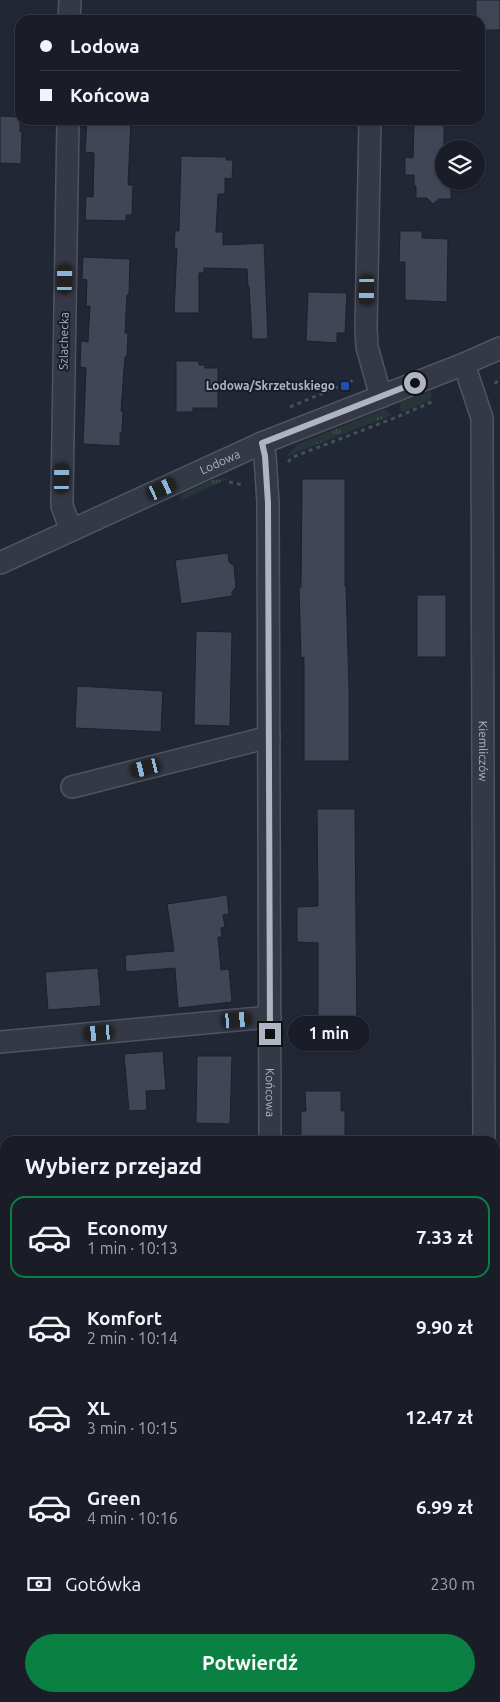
<!DOCTYPE html>
<html lang="pl">
<head>
<meta charset="utf-8">
<style>
  :root { --surface:#1a1d28; --page:#272a34; --text:#f1f3f6; --muted:#9fa2a8; --line:#383b45; --accent:#0b8043 }
  body { margin:0; font-family:Ubuntu,sans-serif; background:var(--page); color:var(--text); height:100vh; display:flex; flex-direction:column; font-size:19px; white-space:nowrap }
  * { box-sizing:border-box; margin:0 }
  p { font-size:16px; color:var(--muted) }
  .icon { flex:none; width:28px; height:28px; fill:none; stroke:currentColor; stroke-width:2; stroke-linecap:round; stroke-linejoin:round }
  .map { position:relative; flex:1; overflow:hidden }
  .details { position:absolute; left:0px; top:1136px; width:500px; height:566px; display:flex; flex-direction:column; background:var(--surface); border-radius:15px 15px 0 0; box-shadow:0 1px 4px #0004,0 0 0 1px var(--line) }
  .details>* { flex:none }
  .guide { position:absolute; left:15px; top:15px; width:470px; height:110px; border-radius:15px; box-shadow:0 1px 4px #0004,0 0 0 1px var(--line); display:grid; align-content:center; height:110px; padding:0 25px; background:var(--surface) }
  .tools { position:absolute; left:435px; top:140px; display:grid; gap:10px }
  .tools a { display:grid; place-items:center; width:50px; height:50px; border-radius:50%; background:var(--surface); box-shadow:0 1px 4px #0004,0 0 0 1px var(--line); font-size:25px }
  .end { position:absolute; width:22px; height:22px; margin:-11px; border:6px solid #afb4c2; background:#111; box-shadow:0 0 0 2px #111 }
  .from { border-radius:50% }
  .bubble { position:absolute; height:35px; border-radius:18px; background:var(--surface); box-shadow:0 1px 4px #0004,0 0 0 1px var(--line); font-size:16px; font-weight:700; line-height:35px; text-align:center }
  .car { position:absolute; width:15px; height:30px; margin:-15px -8px; border-radius:6px; box-shadow:0 0 4px 1px #0007; background:linear-gradient(#222 24%,#8ab4d8 0 40%,#222 0 76%,#8ab4d8 0 86%,#222 0) }
  .guide b { display:flex; align-items:center; gap:18px; height:48px; font-size:19px }
  .guide b+b { border-top:1px solid var(--line) }
  .guide i { width:12px; height:12px; background:var(--text) }
  ul { padding:0; list-style:none }
  li { display:flex; align-items:center; gap:15px; height:82px; margin:0 10px 8px; padding:0 15px; border:2px solid transparent; border-radius:15px }
  li div { flex:1 }
  li b { display:block; font-size:19px }
  li em { font-style:normal; font-weight:700 }
  li.on { border-color:var(--accent) }
  li>.icon { width:45px; height:45px; stroke-width:1.5 }
  h2 { padding:0 25px; font-size:22px; line-height:60px }
  .pay { display:flex; align-items:center; gap:12px; height:55px; padding:0 25px; font-size:19px }
  .pay p { margin-inline-start:auto }
  .primary-button { display:flex; gap:10px; margin-top:auto; padding:10px 25px }
  .primary-button a { flex:1; height:58px; border-radius:30px; background:var(--accent); color:#fff; font-size:20px; font-weight:700; line-height:58px; text-align:center }
  .map>svg:first-child { display:block }
  .grass { fill:url(#grass-tufts) }
  .building { fill:#404656; stroke:#1c202c }
  .lines { fill:none; stroke-linecap:round; stroke-linejoin:round }
  .minor-casing { stroke:#4f5460; stroke-width:24 }
  .path { stroke:#435055; stroke-width:3; stroke-dasharray:4 4; stroke-linecap:butt }
  .minor { stroke:#353945; stroke-width:21 }
  .route { stroke:#afb4c2; stroke-width:6 }
  .transit-dot { fill:#1a4fb4; stroke:#1a1e2a; stroke-width:2 }
  .labels { text-anchor:middle; stroke-width:4; stroke-linejoin:round; paint-order:stroke }
  .street-label { font-size:12px; fill:#afb4c2; stroke:#1a1e2a }
  .poi-label { font-size:12px; font-weight:bold; fill:#afb4c2; stroke:#1a1e2a; text-anchor:end }
</style>
</head>
<body>
<div class="map">
<svg width="500" height="1702" viewBox="0 0 500 1702">
  <defs>
    <pattern id="grass-tufts" width="24" height="20" patternUnits="userSpaceOnUse" patternTransform="scale(1.25)"><rect width="24" height="20" fill="#273539"/><path d="M3 7l-1-3M5 7V3M7 7l1-3M15 17l-1-3M17 17v-4M19 17l1-3" fill="none" stroke="#445054"/></pattern>
  </defs>
  <rect width="100%" height="100%" fill="#222735"/>
  <path class="grass" d="M431,391L432,396L430,400L402,412L400,409L401,402Z
    M385,409L392,415L287,456L298,444Z
    M229,478L180,501L181,495L212,480Z"/>
  <path class="building" d="M476,0H500V30H480V20H476Z
    M0,116L20,117V132L22,131L21,164L0,163Z
    M87,120H131L128,185H133L132,215H126V221L85,220L86,196L93,197L94,153L85,152Z
    M414,120H444V181H451V199H439L433,204L427,198H416V186L414,185V175H405V157L413,158Z
    M181,156L226,157V160H233L232,179L225,178V194H218L216,232H223V245L264,243L268,339H252L249,287H248L247,269L204,268V273H199V313H174L177,248H174L175,231H179Z
    M400,231H422V238L448,239L447,302L405,300V262H399Z
    M83,257L130,259L129,295H127L125,333H128L127,357H125L124,369L121,411H123L122,433H120V446L83,444L86,368L80,367L81,341L88,342L90,306H86L87,280L82,279Z
    M308,292L347,293L345,333H337V343L306,341Z
    M176,361H199V365H205V368H218V408H193V412H176Z
    M302,479H345V586H346L349,688V761H304V657L301,658L299,587H301Z
    M228,553L229,562L234,566L236,587L232,592V596L181,604L175,560Z
    M417,595H446V657H417Z
    M196,631L232,632L230,726L194,725Z
    M77,686L163,691L161,732L75,728Z
    M317,809H355L357,1043L318,1044V943L297,942V907L318,906Z
    M227,895L229,914L223,915L225,927L221,928L222,937H218L221,970L229,969L232,1002L178,1008L175,968L126,972L125,955L174,951L167,904Z
    M98,968L101,1006L48,1010L45,972Z
    M163,1051L166,1090L146,1091L147,1110L129,1111L124,1054Z
    M197,1056H232L230,1124L196,1123Z
    M305,1091H341V1111H345V1141H301V1111H306Z"/>
  <g class="lines">
    <g class="minor-casing">
      <g id="minor">
        <path d="M69,20L70,0"/>
        <path d="M68,120L62,498V506L71,530"/>
        <path d="M370,120L366,328L367,347L381,397"/>
        <path id="s1" d="M464,364L482,418L484,1141"/>
        <path id="s2" d="M262,443L265,456L268,503L270,1141"/>
        <path id="s3" d="M0,563L262,443L464,364L500,348"/>
        <path d="M72,787L269,737"/>
        <path d="M0,1042L270,1017"/>
        <path d="M495,1625L500,1623"/>
        <path d="M0,1630H5"/>
        <path d="M272,1698V1702"/>
      </g>
    </g>
    <path class="path" d="M495,384L500,377
      M290,407L354,380
      M288,462L293,457L397,417L434,401
      M229,482L243,485"/>
    <use href="#minor" class="minor"/>
  </g>
  <g class="lines">
    <path class="route" d="M270,1034L268,503L265,456L262,443L415,383"/>
  </g>
  <rect class="transit-dot" x="340" y="381" width="10" height="10" rx="2.5"/>
  <g class="labels">
    <g class="street-label">
      <text transform="translate(64 341) rotate(-89)" y="4">Szlachecka</text>
      <text dy="4" stroke="none"><textPath href="#s3" startOffset="242">Lodowa</textPath></text>
      <text dy="4" stroke="none"><textPath href="#s1" startOffset="390">Kiemliczów</textPath></text>
      <text dy="4" stroke="none"><textPath href="#s2" startOffset="650">Końcowa</textPath></text>
    </g>
    <g class="poi-label">
      <text x="335" y="390">Lodowa/Skrzetuskiego</text>
    </g>
  </g>
</svg>
<div class="tools">
<a><svg class="icon" aria-label="layers" viewBox="0 0 24 24"><path d="M12 4l9 5-9 5-9-5zM3 14l9 5 9-5"/></svg></a>
</div>
<i class="end from" style="left:415px;top:383px"></i>
<i class="end" style="left:270px;top:1034px"></i>
<div class="bubble" style="left:288px;top:1016px;width:82px">1 min</div>
<i class="car" style="left:65px;top:279px;rotate:1deg"></i>
<i class="car" style="left:367px;top:290px;rotate:181deg"></i>
<i class="car" style="left:62px;top:478px;rotate:1deg"></i>
<i class="car" style="left:162px;top:489px;rotate:65deg"></i>
<i class="car" style="left:146px;top:768px;rotate:256deg"></i>
<i class="car" style="left:237px;top:1020px;rotate:85deg"></i>
<i class="car" style="left:99px;top:1033px;rotate:265deg"></i>
<div class="guide">
<b><i class="from"></i>Lodowa</b>
<b><i></i>Końcowa</b>
</div>
<section class="details">
<h2>Wybierz przejazd</h2>
<ul>
<li class="on"><svg class="icon" aria-label="car" viewBox="0 0 24 24"><path d="M5 17H2v-5l4-1 3-4h7l3 4 3 1v5h-3M9 17h6M6 11h13"/><circle cx="7" cy="17" r="2"/><circle cx="17" cy="17" r="2"/></svg><div><b>Economy</b><p>1 min · 10:13</p></div><em>7.33 zł</em></li>
<li><svg class="icon" aria-label="car" viewBox="0 0 24 24"><path d="M5 17H2v-5l4-1 3-4h7l3 4 3 1v5h-3M9 17h6M6 11h13"/><circle cx="7" cy="17" r="2"/><circle cx="17" cy="17" r="2"/></svg><div><b>Komfort</b><p>2 min · 10:14</p></div><em>9.90 zł</em></li>
<li><svg class="icon" aria-label="car" viewBox="0 0 24 24"><path d="M5 17H2v-5l4-1 3-4h7l3 4 3 1v5h-3M9 17h6M6 11h13"/><circle cx="7" cy="17" r="2"/><circle cx="17" cy="17" r="2"/></svg><div><b>XL</b><p>3 min · 10:15</p></div><em>12.47 zł</em></li>
<li><svg class="icon" aria-label="car" viewBox="0 0 24 24"><path d="M5 17H2v-5l4-1 3-4h7l3 4 3 1v5h-3M9 17h6M6 11h13"/><circle cx="7" cy="17" r="2"/><circle cx="17" cy="17" r="2"/></svg><div><b>Green</b><p>4 min · 10:16</p></div><em>6.99 zł</em></li>
</ul>
<div class="pay"><svg class="icon" aria-label="cash" viewBox="0 0 24 24"><path d="M3 7h18v10H3z"/><circle cx="12" cy="12" r="2"/></svg>Gotówka<p>230 m</p></div>
<div class="primary-button"><a>Potwierdź</a></div>
</section>
</div>
</body>
</html>
